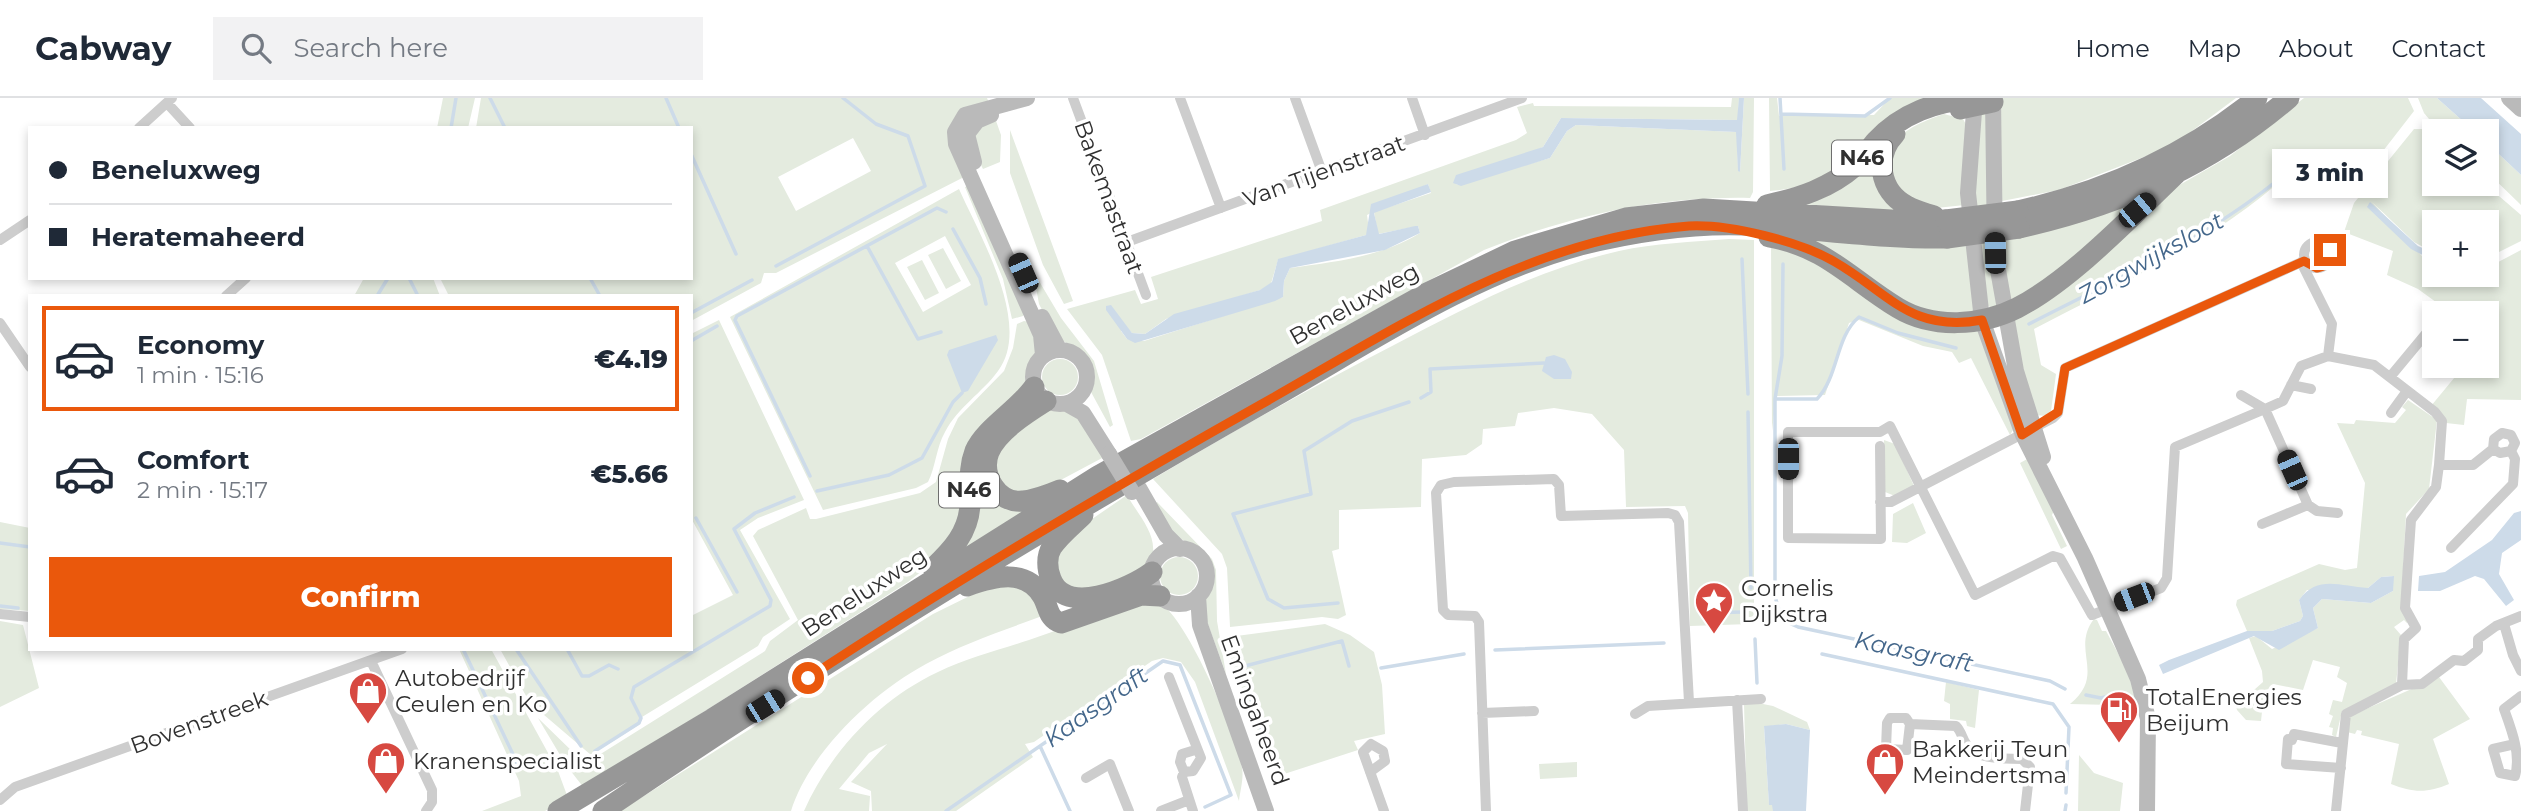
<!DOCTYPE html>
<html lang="en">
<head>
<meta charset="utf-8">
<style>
  :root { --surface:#fff; --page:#f2f2f3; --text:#1f2937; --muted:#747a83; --line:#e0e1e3; --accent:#ea580c }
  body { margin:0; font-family:Montserrat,sans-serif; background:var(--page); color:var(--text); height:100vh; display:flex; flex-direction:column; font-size:26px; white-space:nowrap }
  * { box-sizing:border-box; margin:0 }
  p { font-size:23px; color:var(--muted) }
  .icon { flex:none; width:38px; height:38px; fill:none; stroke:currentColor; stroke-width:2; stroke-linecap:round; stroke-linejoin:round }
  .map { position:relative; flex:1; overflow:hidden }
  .drawer { position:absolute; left:28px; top:196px; width:665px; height:357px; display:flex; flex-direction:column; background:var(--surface); border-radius:0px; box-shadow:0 4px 10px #0003 }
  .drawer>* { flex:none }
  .guide { position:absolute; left:28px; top:28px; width:665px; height:154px; border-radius:0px; box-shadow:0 4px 10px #0003; display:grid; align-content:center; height:154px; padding:0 21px; background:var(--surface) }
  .fabs { position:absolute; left:2422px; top:21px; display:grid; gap:14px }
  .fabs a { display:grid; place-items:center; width:77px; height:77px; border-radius:0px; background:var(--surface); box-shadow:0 4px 10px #0003; font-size:35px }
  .end { position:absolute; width:32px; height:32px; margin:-16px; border:9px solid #ea580c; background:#fff; box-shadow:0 0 0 4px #fff }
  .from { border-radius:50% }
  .bubble { position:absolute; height:49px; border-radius:0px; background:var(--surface); box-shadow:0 4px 10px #0003; font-size:23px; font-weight:800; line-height:49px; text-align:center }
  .car { position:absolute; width:21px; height:42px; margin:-21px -10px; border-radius:9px; box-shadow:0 0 5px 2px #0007; background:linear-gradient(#222 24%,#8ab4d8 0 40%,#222 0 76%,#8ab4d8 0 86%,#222 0) }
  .guide b { display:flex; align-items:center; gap:24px; height:66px; font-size:26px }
  .guide b+b { border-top:2px solid var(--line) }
  .guide i { width:18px; height:18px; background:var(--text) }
  ul { padding:12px 0 0; list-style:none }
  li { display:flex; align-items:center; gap:21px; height:105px; margin:0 14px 10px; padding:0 7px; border:4px solid transparent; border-radius:0px }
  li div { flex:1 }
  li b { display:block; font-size:26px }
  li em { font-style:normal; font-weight:800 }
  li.selected { border-color:var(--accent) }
  li>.icon { width:63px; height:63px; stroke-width:1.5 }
  .action { display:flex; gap:14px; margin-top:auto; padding:14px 21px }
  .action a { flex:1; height:80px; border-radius:0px; background:var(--accent); color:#fff; font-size:28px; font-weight:800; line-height:80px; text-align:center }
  header { display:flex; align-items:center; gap:42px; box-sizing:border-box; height:98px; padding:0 35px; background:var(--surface); border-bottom:2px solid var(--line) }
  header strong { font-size:33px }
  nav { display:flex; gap:38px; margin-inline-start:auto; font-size:24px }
  .search { width:490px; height:63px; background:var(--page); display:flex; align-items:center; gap:18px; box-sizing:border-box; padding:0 24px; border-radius:0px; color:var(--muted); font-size:26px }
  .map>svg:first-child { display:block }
  .green { fill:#e4ebdf; fill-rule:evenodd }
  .water { fill:#cddbe9 }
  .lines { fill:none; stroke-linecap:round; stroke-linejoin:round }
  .stream { stroke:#cddbe9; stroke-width:3.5 }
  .street { stroke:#cdcdcd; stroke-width:10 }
  .secondary { stroke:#bababa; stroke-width:16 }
  .highway { stroke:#979797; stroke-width:21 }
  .secondary-bridge { stroke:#bababa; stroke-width:16 }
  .highway-bridge { stroke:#979797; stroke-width:21 }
  .route { stroke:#ea580c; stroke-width:9 }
  .labels { text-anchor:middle; stroke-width:7; stroke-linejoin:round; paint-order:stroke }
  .shield { fill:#fff; stroke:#6e6e6e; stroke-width:2 }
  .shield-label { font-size:21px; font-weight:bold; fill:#303030 }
  .street-label { font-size:23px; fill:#303030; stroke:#fff }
  .poi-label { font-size:23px; fill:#303030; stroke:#fff; text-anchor:start }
  .water-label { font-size:24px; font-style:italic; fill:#44678b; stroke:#fff }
</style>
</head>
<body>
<header>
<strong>Cabway</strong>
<div class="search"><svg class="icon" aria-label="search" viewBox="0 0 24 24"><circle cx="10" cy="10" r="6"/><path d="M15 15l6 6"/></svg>Search here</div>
<nav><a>Home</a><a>Map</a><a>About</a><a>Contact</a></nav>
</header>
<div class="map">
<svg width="2521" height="713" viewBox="0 0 2521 713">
  <rect width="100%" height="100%" fill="#fff"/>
  <path class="green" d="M443,0H475L468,30H437Z
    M481,0H987L989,5L971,10L966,78L776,175H764L761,185L691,223V198H449L440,180H691V30H476ZM853,40L871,73L796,113L778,79Z
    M1732,0H1739L1738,22L1561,20L1543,49L1456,87L1550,60L1567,33L1576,27L1737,34L1738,72L1740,74L1744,0H1754L1753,94L1750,100C1658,98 1569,118 1484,152L1141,341L1131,343L1102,257L1067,211L1135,192L1141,206L1158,201L1151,179L1322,123L1320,112L1516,42L1527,35L1517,9L1533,5L1534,8L1731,9ZM1428,86L1431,95L1374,114L1378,136L1418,128L1420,135C1382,159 1333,164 1290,170L1284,183L1283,199L1144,243L1127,241L1121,233L1128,231L1132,235L1145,236L1166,221L1270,189L1278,162L1366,137L1369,132L1367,117Z
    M1769,0H1777L1779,18L1874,17L1890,0H1947C1893,37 1837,89 1770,93Z
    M1997,0H2236L2172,48L2059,92L1997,104Z
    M2304,0H2408L2414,13L2352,93C2339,82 2316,64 2298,67C2222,140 2126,183 2034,231L2041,267L2056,276L2051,313L2047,318L2034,317L2012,222L2176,89L2230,58Z
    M2418,0H2437L2474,33H2439L2424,15Z
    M1979,13L1987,17L1998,207L1992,210L1988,208L1973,101Z
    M1944,16L1963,21L1969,32L1965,107L1936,110L1901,100L1886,59C1899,32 1916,26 1944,16Z
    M995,20L1001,37L1000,64L983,71L972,49L976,30Z
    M2414,31H2422L2434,43V86H2485L2521,117V143L2487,160V124H2434V155L2414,144L2372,104L2422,158L2434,163V177H2487V170L2521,152V302L2467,301L2464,327L2446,325L2431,308L2464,268H2487V215H2451L2418,191L2387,177L2393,153L2344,134L2354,105Z
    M1010,32L1073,203L1064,206L1043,167L1010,75Z
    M2487,45L2521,77V107L2487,74Z
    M1881,50L1901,114L1800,106Z
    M970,87L1026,213L1023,218L1012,221L1003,181L965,89Z
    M959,91C979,136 1033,227 998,273C982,295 958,309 945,334C936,350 936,368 928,384L916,390L823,412L730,219ZM945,138L971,187L923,214L895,165Z
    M2141,104L2073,165L2010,206L2001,143Z
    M1794,138L1968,146L1977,213L1926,217Z
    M1729,141L1754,142V523L1750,526L1690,528L1688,415L1685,408L1626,409L1624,352L1592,316L1554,310L1518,315L1515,328L1483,331L1482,346L1466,357L1422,361L1421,409L1339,412V451L1332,453L1346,517L1338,521L1322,519L1230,529L1227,470L1222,456L1153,381C1232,334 1312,289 1394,247C1466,209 1539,171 1619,153C1655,145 1692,144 1729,141Z
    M1771,143L1791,149L1880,201L1980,232L2010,318L2013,332L2010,337L1971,260L1959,265L1952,254L1923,248L1859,222L1849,225L1825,297L1776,298L1772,333Z
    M943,150L961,183L946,191L928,157Z
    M922,162L939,195L925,202L907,169Z
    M364,180H433L440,198H354Z
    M1039,183L1061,220L1094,263L1113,327L1110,329L1091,294V266L1082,254L1056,239L1039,206L1035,184Z
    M719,222L804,402L758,420L740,432L790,521L763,539L758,548L642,619L640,626L591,657L530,605L500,551H691V518L733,497L691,420V236Z
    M1024,223L1030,224L1037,253L1031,263L1028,288L941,458L908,484L584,690L566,667L538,620L577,658L591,662L765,553L770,543L798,522L753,438L758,432L806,410L810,421H816L920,395L936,384L948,341L958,320L1004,273L1013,250L1017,226Z
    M1042 279a18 18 0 1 1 36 0a18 18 0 1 1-36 0Z
    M2408,302L2437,322L2429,391L2406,416L2401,511L2409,521L2407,525L2404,522L2394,529L2401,537L2396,586L2342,613L2336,639L2332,637L2333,630L2329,629L2333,618L2329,616L2333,602L2342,604L2347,585L2337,579L2340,569L2313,562L2303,592L2273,586L2264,595L2261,623L2246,622L2237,612L2234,600L2254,592L2263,584L2262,573L2249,540L2256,538L2272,551L2318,530L2313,510L2322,501L2371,505L2393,493V478L2381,479L2368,490L2307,492L2299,502L2303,518L2300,523L2272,533H2247L2236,507L2237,502L2319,466L2345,472L2357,470L2365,385L2337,325L2354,326L2356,322L2395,325L2406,312L2402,309Z
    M1048,310C1081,311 1089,333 1104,359L1042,392L1014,396L992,374L1000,346Z
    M1884,342L1895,346L1914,388L1895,398L1885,394Z
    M2029,360L2055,410L2052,417L2067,448L2061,451L2020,365Z
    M974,378L994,395L1047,401L951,462Z
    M1127,397C1139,419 1164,442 1148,469L1091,496L1058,485L1055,458L1079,430Z
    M1157,404L1212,461L1216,472L1217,523L1226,576L1205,518L1204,502L1211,487L1212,472L1199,451L1172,436L1153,407Z
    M1913,405L1926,435L1907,445L1892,444L1893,416Z
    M0,424L30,430V513L0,511Z
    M1160 478a19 19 0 1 1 38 0a19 19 0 1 1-38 0Z
    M996,485L1028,491L1045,517C1005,532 964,545 926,566C872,595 809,655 791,713H620L933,516Z
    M1157,503C1185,515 1237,637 1242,670C1244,680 1240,693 1239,703L1195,584L1181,564L1163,560L1152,563L1034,644L1025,646L1033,659L956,713H872L871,693L851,684L887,646L869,655L839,691L870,698L869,713H804C830,654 880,601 938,574C967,560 999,552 1029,542C1071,527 1113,513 1157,503Z
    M2094,521L2097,522L2102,533H2106L2133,583L2137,600L2128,609L2125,601L2112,607L2070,606C2107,576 2070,552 2094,521Z
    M0,523L23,527L39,590L0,609Z
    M1325,526L1350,537L1374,554L1382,587L1385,636L1354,643L1358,652L1275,679L1229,555V539Z
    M459,551H491L558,673L568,700L545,713H482L521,698L519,683Z
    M2439,579L2470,621L2433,641L2449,686C2428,695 2413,695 2391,686L2399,646L2361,637L2362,633L2357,632L2355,636L2347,634L2350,618Z
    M1946,584L1979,592L1975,630L1967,628L1966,623L1950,621V606L1944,603Z
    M1758,605L1773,608L1807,624L1810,632L1786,626L1764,629L1769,706L1773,707V713H1747L1744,606Z
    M2079,657L2094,675L2123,685L2120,713H2078Z
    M1577,664V679L1540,681L1539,666Z"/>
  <path class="water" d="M1739,0H1744L1740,74L1738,73L1736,34L1576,27L1567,33L1550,60L1461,88L1453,85L1456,77L1543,49L1561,20L1737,22Z
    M2437,0H2481L2521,36V77L2487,45V33H2474Z
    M1428,86L1431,94L1374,115L1379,136L1415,128H1418L1420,135L1385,152L1290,170L1284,183L1283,199L1275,203L1135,245L1127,241L1106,212V208L1111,207L1132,235L1145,236L1174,216L1260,192L1272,184L1278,161L1366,137L1371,106Z
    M2370,104L2418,148L2434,155V163L2411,151L2367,109Z
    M996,237L998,242L968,293L962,295L947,257L949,252Z
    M1554,257L1565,261L1572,274L1571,281H1554L1542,273L1546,259Z
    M2521,413V442L2502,455L2499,476L2514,502L2506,508L2484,481L2475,478L2440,493H2418L2419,478L2445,474L2492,442L2514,415Z
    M2394,478L2393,493L2371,505L2322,501L2313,510L2318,530L2279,552L2254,538L2163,576L2159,567L2169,562L2247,533H2272L2300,523L2303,518L2299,502C2318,476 2341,489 2368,490L2381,479Z
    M1786,626L1810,632L1806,713H1773L1772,707H1769L1764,628Z"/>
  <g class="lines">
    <path class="stream" d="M490,0L505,30
      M666,0L679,30
      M1780,0L1784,71
      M1782,16L1865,18L1890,0
      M451,30L456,0
      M691,56L736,156
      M953,131L980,180L986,206
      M867,148L918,241L941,234
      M1742,161L1748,296
      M776,168L925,88L908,38L876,26L843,0
      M590,180L600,198
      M410,182L418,198
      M377,198L388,180
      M691,215L752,182
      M2029,226C2122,178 2221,135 2300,63L2343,79
      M691,243L717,228
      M1421,300L1431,294L1430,271L1544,265
      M1775,301H1817C1839,278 1835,239 1859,219L1898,235L1956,250
      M1748,314L1751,490
      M810,378L735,222L737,218L937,110L946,114
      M817,393L889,377L922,360L953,304L962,295
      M696,420L737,494
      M0,445L30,449
      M1775,482V301L1782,258L1783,166
      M1776,502L1782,522L1798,529L2050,583L2065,591
      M1338,505L1284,510L1268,501L1233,416L1311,396L1304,353L1352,323L1409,304
      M0,508L18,510
      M1702,515L1743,514
      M1755,541L1757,585
      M463,551L519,669
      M516,551L581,648
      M567,551L582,578H589L609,567L618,571
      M1495,552L1664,545
      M1822,556L2053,606L2069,629L2066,695
      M1381,570L1464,556
      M2086,597L2101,600L2116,596
      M1040,648L1070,713
      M595,653L639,625L641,620L631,600L634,589L770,508L771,502L734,431L755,415L794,399
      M1272,664L1241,569L1342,543L1349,568
      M946,713L1163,563L1180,567L1231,697L1205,709
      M2065,713L2066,707"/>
    <path class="street" d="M1073,0L1146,197
      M1180,0L1221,110
      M1295,0L1322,74
      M1412,0L1425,37
      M167,5L190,30
      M139,30L172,0
      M0,142L30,122
      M2304 157a13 13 0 1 1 26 0a13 13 0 1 1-26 0Z
      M1127,144L1522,0
      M2301,164L2332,226L2328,258L2374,267L2435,314L2442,323L2439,367H2473L2493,351L2500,355L2511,353L2515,345L2511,337L2502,335L2494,341L2493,351
      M226,198L246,180
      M0,225L30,269
      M2390,279L2434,226
      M2291,287L2311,291
      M2391,315L2407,293
      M1880,348L1881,441L1788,440V334H1880L1890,328L1975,497L2053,458L2060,460L2092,517L2161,490L2167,480L2175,349L2265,311L2241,297
      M1880,404H1891L2053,320L2058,315L2065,270L2304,163
      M2308,407L2317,413L2338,415
      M2262,426L2308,407L2265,311L2283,303L2301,268L2328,258
      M2451,450L2513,386L2515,361L2511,353
      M0,516L30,519
      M2504,526L2513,557L2521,573
      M371,563L432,692V704L426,713
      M1169,579L1201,660L1193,673L1184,674L1182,679L1193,713
      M2402,587L2422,586L2454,562L2464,563L2478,552V541L2496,528L2521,518
      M1737,602L1743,713
      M1482,615L1534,613
      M1635,616L1648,608L1761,601
      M1910,626L1906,620H1890L1887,625L1886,651L1907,652L1910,626L1956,628C1962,634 1962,641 1967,647C1980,663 2004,660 2022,661L2030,669L2025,713
      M2515,646L2493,651L2500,675L2515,678C2521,656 2512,633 2504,611L2521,598
      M2341,670L2286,666L2288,641L2292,642L2294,636L2342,645
      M1184,674L1180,664L1182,656L1195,652
      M1370,674L1385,663L1383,653L1371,646L1363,654L1384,713
      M1086,680L1110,666L1129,713
      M0,702L15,689L402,551
      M1161,713L1189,702
      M1486,713L1479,524L1475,518L1448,517L1443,512L1436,395L1441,387L1454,384L1554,381L1559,387L1561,418L1668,415L1675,417L1679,424L1689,604
      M2336,713L2346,616L2402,587L2404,541L2416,530L2405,510L2411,422L2436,389L2439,367"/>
    <path class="secondary" d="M1027,0L965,17L955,34L956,46L1041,237L1043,257
      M1975,0L1968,95L1982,222L2023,337L2085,460L2138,581L2148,621L2147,713
      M1993,0L1995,155L2016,273L2043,359
      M2509,0L2521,11
      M974,64L967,36L977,23L991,17
      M1042,219L1059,251
      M1033 279a27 27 0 1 1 54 0a27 27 0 1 1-54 0Z
      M1067,306L1083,315L1109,356
      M1139,390L1166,437L1180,451
      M1151 478a28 28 0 1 1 56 0a28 28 0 1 1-56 0Z
      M1198,498L1200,527L1266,713"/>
    <path class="highway" d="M1960,11L1993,4
      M1895,36C1874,58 1879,93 1907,108C1915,113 1925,115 1934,118
      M1767,107C1799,100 1830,90 1855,68C1863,61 1869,51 1876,43C1902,15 1935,4 1973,0
      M2018,113C2107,93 2187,57 2257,0
      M2019,130C2119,108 2211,67 2289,0
      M1769,139C1825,148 1853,183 1898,210C1933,231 1981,228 2017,210C2070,183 2132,118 2176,76
      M1046,303C1027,315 998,333 989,354C980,377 998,406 1023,403C1036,402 1048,397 1060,392
      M1083,417C1073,427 1060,437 1052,449C1046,458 1047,471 1051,481C1065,519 1129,491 1152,474
      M933,470C952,452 969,434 970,406C971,388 968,371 975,353C985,330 1019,311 1034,289
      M967,488C993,479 1026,469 1043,499C1049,510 1048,521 1061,525L1141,497L1160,498
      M558,713L712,621L1098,378L1427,195L1515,153L1626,120L1704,111L1908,123L1946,122
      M603,713C819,566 1043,430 1270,301C1369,245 1469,177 1580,147C1633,134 1689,125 1744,127C1812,130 1879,141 1947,140"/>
    <path class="secondary-bridge" d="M1109,356L1132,394"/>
    <path class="highway-bridge" d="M1946,122L2018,113
      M1947,140L2019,130"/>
  </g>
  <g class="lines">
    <path class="route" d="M808,580C955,483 1107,393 1260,307C1395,231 1529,140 1689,128C1729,126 1800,143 1835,164C1889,195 1911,235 1982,222L2022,337L2058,314L2065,270L2304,163L2317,170C2327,168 2330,163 2330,152"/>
  </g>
  <defs>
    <g id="sight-pin" transform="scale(2.0125)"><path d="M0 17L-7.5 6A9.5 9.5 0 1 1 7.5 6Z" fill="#d74941" stroke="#fff"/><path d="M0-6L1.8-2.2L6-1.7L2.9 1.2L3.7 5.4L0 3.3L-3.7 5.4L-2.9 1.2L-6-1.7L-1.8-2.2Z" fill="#fff"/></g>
    <g id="shop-pin" transform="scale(2.0125)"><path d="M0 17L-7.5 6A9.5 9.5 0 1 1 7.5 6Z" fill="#d74941" stroke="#fff"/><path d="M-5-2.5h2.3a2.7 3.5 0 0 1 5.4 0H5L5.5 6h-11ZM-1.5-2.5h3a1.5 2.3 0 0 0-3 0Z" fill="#fff"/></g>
    <g id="fuel-pin" transform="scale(2.0125)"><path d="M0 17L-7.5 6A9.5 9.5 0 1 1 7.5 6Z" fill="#d74941" stroke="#fff"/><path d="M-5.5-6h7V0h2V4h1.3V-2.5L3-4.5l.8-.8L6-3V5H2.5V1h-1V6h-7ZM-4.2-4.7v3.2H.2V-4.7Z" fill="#fff"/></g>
  </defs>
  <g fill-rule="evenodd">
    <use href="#sight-pin" x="1714" y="503"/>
    <use href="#shop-pin" x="368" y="593"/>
    <use href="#fuel-pin" x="2119" y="612"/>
    <use href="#shop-pin" x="386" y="663"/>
    <use href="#shop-pin" x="1885" y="664"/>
  </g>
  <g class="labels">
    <g class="shield">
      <rect x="1832" y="42.5" width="60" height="35" rx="5"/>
      <rect x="939" y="374.5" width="60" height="35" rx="5"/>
    </g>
    <g class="shield-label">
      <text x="1862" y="67">N46</text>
      <text x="969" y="399">N46</text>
    </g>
    <g class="street-label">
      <text transform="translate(1324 73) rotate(-20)" y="8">Van Tijenstraat</text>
      <text transform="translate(1109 99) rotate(70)" y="8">Bakemastraat</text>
      <text transform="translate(1354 206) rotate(-29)" y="8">Beneluxweg</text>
      <text transform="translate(864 494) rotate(-33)" y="8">Beneluxweg</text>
      <text transform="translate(1255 612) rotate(70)" y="8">Emingaheerd</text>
      <text transform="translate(199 624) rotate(-20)" y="8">Bovenstreek</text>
    </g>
    <g class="poi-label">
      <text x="1741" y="498">Cornelis<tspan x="1741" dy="26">Dijkstra</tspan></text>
      <text x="395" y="588">Autobedrijf<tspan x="395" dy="26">Ceulen en Ko</tspan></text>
      <text x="2146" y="607">TotalEnergies<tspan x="2146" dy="26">Beijum</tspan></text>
      <text x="1912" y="659">Bakkerij Teun<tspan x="1912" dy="26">Meindertsma</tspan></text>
      <text x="413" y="671">Kranenspecialist</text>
    </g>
    <g class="water-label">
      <text transform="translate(2151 160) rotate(-29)" y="8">Zorgwijksloot</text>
      <text transform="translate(1914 554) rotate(12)" y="8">Kaasgraft</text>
      <text transform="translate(1096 609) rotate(-35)" y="8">Kaasgraft</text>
    </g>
  </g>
</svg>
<div class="fabs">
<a><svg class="icon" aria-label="layers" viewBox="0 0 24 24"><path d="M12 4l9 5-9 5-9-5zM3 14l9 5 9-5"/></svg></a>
<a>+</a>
<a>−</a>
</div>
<i class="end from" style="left:808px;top:580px"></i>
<i class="end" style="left:2330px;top:152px"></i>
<div class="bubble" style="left:2272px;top:51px;width:116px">3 min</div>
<i class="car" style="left:2137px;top:112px;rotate:50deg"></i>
<i class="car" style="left:1995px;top:155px;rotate:359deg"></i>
<i class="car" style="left:1023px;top:175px;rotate:336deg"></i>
<i class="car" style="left:1788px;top:361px;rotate:180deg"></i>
<i class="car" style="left:2292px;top:372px;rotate:336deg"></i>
<i class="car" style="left:2134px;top:499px;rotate:249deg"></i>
<i class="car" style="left:765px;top:608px;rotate:58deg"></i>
<div class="guide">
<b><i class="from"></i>Beneluxweg</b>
<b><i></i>Heratemaheerd</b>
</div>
<section class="drawer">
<ul>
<li class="selected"><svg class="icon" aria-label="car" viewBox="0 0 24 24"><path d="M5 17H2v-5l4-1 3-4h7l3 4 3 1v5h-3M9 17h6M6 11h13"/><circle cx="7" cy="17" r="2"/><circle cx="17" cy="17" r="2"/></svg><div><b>Economy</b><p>1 min · 15:16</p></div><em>€4.19</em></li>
<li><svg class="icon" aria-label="car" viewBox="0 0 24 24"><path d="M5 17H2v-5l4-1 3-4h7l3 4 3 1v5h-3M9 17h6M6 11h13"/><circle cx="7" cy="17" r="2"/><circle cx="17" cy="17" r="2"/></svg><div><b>Comfort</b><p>2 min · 15:17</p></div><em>€5.66</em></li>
</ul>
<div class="action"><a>Confirm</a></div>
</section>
</div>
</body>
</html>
